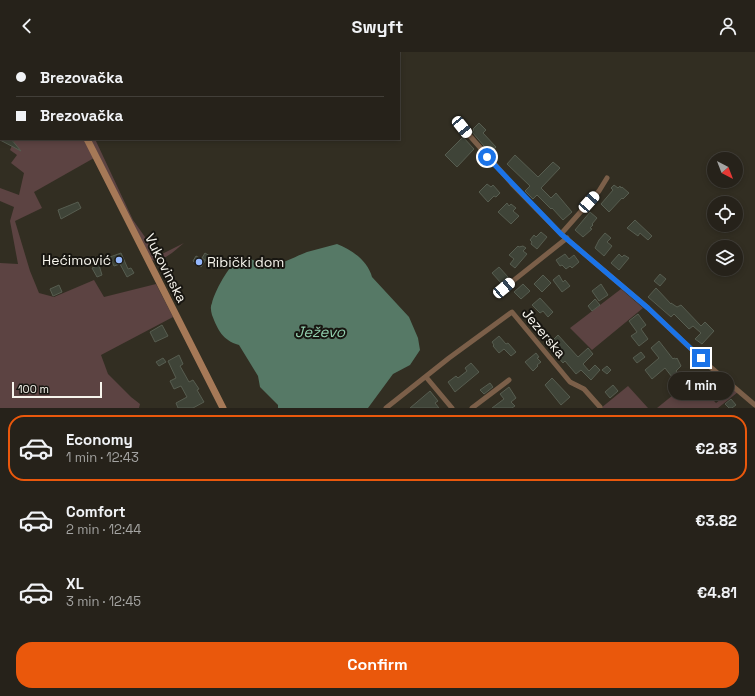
<!DOCTYPE html>
<html lang="en">
<head>
<meta charset="utf-8">
<style>
  :root { --surface:#26221a; --page:#322f27; --text:#f1f3f6; --muted:#a4a4a2; --line:#423f39; --accent:#ea580c }
  body { margin:0; font-family:"Space Grotesk",sans-serif; background:var(--page); color:var(--text); height:100vh; display:flex; flex-direction:column; font-size:15px; white-space:nowrap }
  * { box-sizing:border-box; margin:0 }
  p { font-size:13px; color:var(--muted) }
  .icon { flex:none; width:22px; height:22px; fill:none; stroke:currentColor; stroke-width:2; stroke-linecap:round; stroke-linejoin:round }
  .map { position:relative; height:356px; overflow:hidden }
  .side { display:flex; flex-direction:column; background:var(--surface); flex:1 }
  .side>* { flex:none }
  .guide { position:absolute; left:0px; top:0px; width:400px; height:88px; box-shadow:0 2px 6px #0003,0 0 0 1px var(--line); display:grid; align-content:center; height:88px; padding:0 16px; background:var(--surface) }
  .needle { width:26px; rotate:138deg }
  .controls { position:absolute; left:707px; top:100px; display:grid; gap:8px }
  .controls a { display:grid; place-items:center; width:36px; height:36px; border-radius:50%; background:var(--surface); box-shadow:0 2px 6px #0003,0 0 0 1px var(--line); font-size:20px }
  .scale { position:absolute; left:12px; bottom:10px; width:90px; box-sizing:border-box; padding-left:4px; border:2px solid #f7f5ed; border-top:0; font-size:11px; line-height:14px; white-space:nowrap; color:#f7f5ed; -webkit-text-stroke:3px #181611; paint-order:stroke }
  .end { position:absolute; width:18px; height:18px; margin:-9px; border:5px solid #1a73e8; background:#fff; box-shadow:0 0 0 2px #fff }
  .from { border-radius:50% }
  .bubble { position:absolute; height:28px; border-radius:14px; background:var(--surface); box-shadow:0 2px 6px #0003,0 0 0 1px var(--line); font-size:13px; font-weight:600; line-height:28px; text-align:center }
  .car { position:absolute; width:12px; height:24px; margin:-12px -6px; border-radius:5px; box-shadow:0 0 3px 1px #0007; background:linear-gradient(#fff 24%,#345 0 40%,#fff 0 76%,#345 0 86%,#fff 0) }
  .guide b { display:flex; align-items:center; gap:14px; height:38px; font-size:15px }
  .guide b+b { border-top:1px solid var(--line) }
  .guide i { width:10px; height:10px; background:var(--text) }
  ul { padding:7px 0 0; list-style:none }
  li { display:flex; align-items:center; gap:12px; height:66px; margin:0 8px 6px; padding:0 8px; border:2px solid transparent; border-radius:16px }
  li div { flex:1 }
  li b { display:block; font-size:15px }
  li em { font-style:normal; font-weight:600 }
  li.active { border-color:var(--accent) }
  li>.icon { width:36px; height:36px; stroke-width:1.5 }
  .action { display:flex; gap:8px; margin-top:auto; padding:8px 16px }
  .action a { flex:1; height:46px; border-radius:16px; background:var(--accent); color:#fff; font-size:16px; font-weight:600; line-height:46px; text-align:center }
  header { display:flex; justify-content:space-between; align-items:center; height:52px; padding:0 16px; background:var(--surface); font-size:18px; font-weight:600 }
  .map>svg:first-child { display:block }
  .green { fill:#5c4342 }
  .water { fill:#567966 }
  .building { fill:#3f4438; stroke:#575d50 }
  .lines { fill:none; stroke-linecap:round; stroke-linejoin:round }
  .street { stroke:#7b5f49; stroke-width:5 }
  .secondary { stroke:#a67957; stroke-width:7 }
  .route { stroke:#1a73e8; stroke-width:5 }
  .poi-dot { fill:#94b7fd; stroke:#181611; stroke-width:1.5 }
  .labels { text-anchor:middle; stroke-width:4; stroke-linejoin:round; paint-order:stroke }
  .poi-label { font-size:14px; fill:#f7f5ed; stroke:#181611; text-anchor:end }
  .street-label { font-size:14px; fill:#f7f5ed; stroke:#181611 }
  .water-label { font-size:15px; font-style:italic; fill:#91cfae; stroke:#181611 }
</style>
</head>
<body>
<header><svg class="icon" aria-label="back" viewBox="0 0 24 24"><path d="M15 5l-7 7 7 7"/></svg>Swyft<svg class="icon" aria-label="person" viewBox="0 0 24 24"><circle cx="12" cy="8" r="4"/><path d="M4 21q1-7 8-7t8 7"/></svg></header>
<div class="map">
<svg width="755" height="356" viewBox="0 0 755 356">
  <rect width="100%" height="100%" fill="#322e22"/>
  <path class="green" d="M15,87H84L94,106L34,140L42,156L15,169L30,219L39,241L54,245L94,228L104,245L156,232L173,265L101,303L108,322L131,345L140,352L139,356H0V211L18,212L10,169L14,155L0,149V136L19,143L24,121L11,111L17,103L10,98Z
    M90,87H95L133,168L145,185L156,205L184,191C175,198 163,211 151,208Z
    M621,237L643,256L592,298L570,276Z
    M693,327L716,351L734,337L738,340L718,356H657Z
    M628,334L648,356H601Z"/>
  <path class="water" d="M337,192C351,197 368,209 372,225L409,265L418,286L420,298L410,313L393,322L368,356H278V353L260,335L258,324L239,293C222,288 218,278 212,263C211,259 210,255 212,251C214,241 229,212 239,208C252,202 260,216 273,213C285,211 296,204 307,200C317,197 327,195 337,192Z"/>
  <path class="building" d="M479,71L486,78L483,81L496,95L490,101L472,80L474,78L473,77Z
    M463,85L474,97L457,115L445,103Z
    M0,87H11L21,99L0,88Z
    M515,103L538,125L553,110L560,116L541,136L551,146L556,141L572,160L563,168L552,156L551,157L537,143L533,147L525,139L530,134L507,112Z
    M487,132L491,135L493,133L500,141L496,145L494,144L488,150L479,140Z
    M614,133L618,136L620,134L621,136L622,135L629,141L623,147L622,146L609,160L601,152L613,138L611,136Z
    M78,150L81,156L61,167L58,158Z
    M507,151L509,154L511,152L516,156L513,159L519,164L511,172L498,160Z
    M590,160L597,166L592,172L593,173L590,176L592,177L583,185L575,178Z
    M635,168L652,184L648,188L640,181L638,184L627,176Z
    M541,180L547,185L537,197L531,192L532,190L530,188L534,183L536,185Z
    M605,181L611,186L607,190L612,194L604,204L595,196L599,188Z
    M518,194L519,195L523,194L526,196L523,199L527,202L515,216L510,212L514,207L509,203Z
    M121,201L128,217L131,216L134,221L127,225L120,212L114,214L110,205Z
    M205,201L213,206L210,211L202,206Z
    M565,202L569,207L574,203L579,210L572,216L570,214L566,217L562,213L560,214L556,208Z
    M619,202L622,205L624,203L629,206L619,218L611,211Z
    M196,204L205,209L201,215L193,209Z
    M99,213L102,223L97,225L92,216Z
    M499,215L508,225L501,231L492,221Z
    M660,222L666,227L660,234L654,229Z
    M543,223L551,231L542,240L534,232Z
    M559,223L563,230L565,228L570,234L562,240L553,228Z
    M523,232L530,239L521,247L514,240Z
    M601,232L608,243L599,249L592,239Z
    M59,233L62,240L53,244L50,237Z
    M656,236L671,252V251L677,255L681,253L701,274L705,270L714,279L702,292L695,287L701,281L693,274L689,277L674,262L671,265L648,245Z
    M540,246L553,260L548,265L543,259L540,261L532,253Z
    M595,247L600,253L592,259L588,254Z
    M638,262L646,273L641,277L648,287L639,294L631,284L637,280L629,269Z
    M162,273L168,284L155,290L150,280Z
    M558,283L578,305L588,296L593,302L583,312L589,319L595,313L600,318L591,328L581,318L576,322L565,309L563,311L557,304L558,303L549,292Z
    M499,284L506,292L508,291L516,300L511,304L504,297L499,301L493,294L494,293L492,290Z
    M659,289L673,307L674,306L676,307L677,306L681,314L676,319L683,328L680,331L682,334L672,342L668,337L671,335L669,332L672,329L670,327L672,325L665,316L652,327L645,318L659,306L651,296Z
    M641,300L645,305L637,311L633,306Z
    M536,301L539,305L537,306L541,310L537,313L538,314L533,319L525,310Z
    M179,303L183,312L180,314L189,330L193,328L199,337L197,338L204,350L193,356H178L176,351L187,345L181,334L174,337L170,329L176,326L168,309Z
    M163,306L166,310L159,314L156,310Z
    M471,311L479,320L455,340L448,330L456,324L458,326L467,319L465,316Z
    M607,314L611,318L607,322L602,318Z
    M552,326L570,345L561,353L545,333Z
    M708,326L718,337L712,343L701,332Z
    M490,331L493,335L484,342L480,338Z
    M613,333L618,339L610,346L605,340Z
    M509,335L516,346L511,350L515,354L512,356H492L504,347L500,342Z
    M430,339L438,349L435,351L439,356H410Z
    M731,347L736,353L732,356H729L725,352Z"/>
  <g class="lines">
    <path class="street" d="M12,1V0
      M0,23L1,21
      M462,75L513,133L561,182L648,256L708,313L755,353
      M561,182L599,139L607,126
      M504,236L567,186
      M426,325L452,356
      M386,356L449,306L512,260L570,330L584,337L600,355
      M472,356L509,328"/>
    <path class="secondary" d="M43,0L44,1
      M87,87L223,356"/>
  </g>
  <g class="lines">
    <path class="route" d="M487,105L561,182L648,256L701,306"/>
  </g>
  <g class="poi-dot">
    <circle cx="119" cy="208" r="4"/>
    <circle cx="199" cy="210" r="4"/>
  </g>
  <g class="labels">
    <g class="poi-label">
      <text x="111" y="213">Hećimović</text>
      <text x="207" y="215" text-anchor="start">Ribički dom</text>
    </g>
    <g class="street-label">
      <text transform="translate(166 216) rotate(63)" y="5">Vukovinska</text>
      <text transform="translate(544 281) rotate(50)" y="5">Jezerska</text>
    </g>
    <g class="water-label">
      <text x="320" y="285">Ježevo</text>
    </g>
  </g>
</svg>
<div class="controls">
<a><svg class="needle" viewBox="-14 -14 28 28"><path d="M0-13l5 13h-10z" fill="#e53935"/><path d="M0 13l5-13h-10z" fill="#a4a4a2"/></svg></a>
<a><svg class="icon" aria-label="locate" viewBox="0 0 24 24"><circle cx="12" cy="12" r="6"/><path d="M12 2v4M12 18v4M2 12h4M18 12h4"/></svg></a>
<a><svg class="icon" aria-label="layers" viewBox="0 0 24 24"><path d="M12 4l9 5-9 5-9-5zM3 14l9 5 9-5"/></svg></a>
</div>
<div class="scale">100 m</div>
<i class="end from" style="left:487px;top:105px"></i>
<i class="end" style="left:701px;top:306px"></i>
<div class="bubble" style="left:668px;top:320px;width:66px">1 min</div>
<i class="car" style="left:462px;top:75px;rotate:141deg"></i>
<i class="car" style="left:589px;top:150px;rotate:42deg"></i>
<i class="car" style="left:504px;top:236px;rotate:50deg"></i>
<div class="guide">
<b><i class="from"></i>Brezovačka</b>
<b><i></i>Brezovačka</b>
</div>
</div>
<section class="side">
<ul>
<li class="active"><svg class="icon" aria-label="car" viewBox="0 0 24 24"><path d="M5 17H2v-5l4-1 3-4h7l3 4 3 1v5h-3M9 17h6M6 11h13"/><circle cx="7" cy="17" r="2"/><circle cx="17" cy="17" r="2"/></svg><div><b>Economy</b><p>1 min · 12:43</p></div><em>€2.83</em></li>
<li><svg class="icon" aria-label="car" viewBox="0 0 24 24"><path d="M5 17H2v-5l4-1 3-4h7l3 4 3 1v5h-3M9 17h6M6 11h13"/><circle cx="7" cy="17" r="2"/><circle cx="17" cy="17" r="2"/></svg><div><b>Comfort</b><p>2 min · 12:44</p></div><em>€3.82</em></li>
<li><svg class="icon" aria-label="car" viewBox="0 0 24 24"><path d="M5 17H2v-5l4-1 3-4h7l3 4 3 1v5h-3M9 17h6M6 11h13"/><circle cx="7" cy="17" r="2"/><circle cx="17" cy="17" r="2"/></svg><div><b>XL</b><p>3 min · 12:45</p></div><em>€4.81</em></li>
</ul>
<div class="action"><a>Confirm</a></div>
</section>
</body>
</html>
